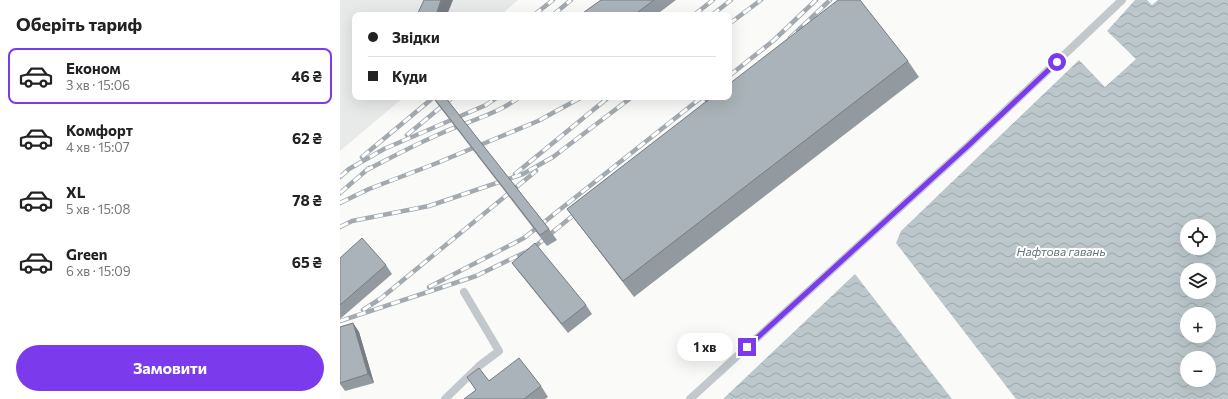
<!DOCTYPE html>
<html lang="uk">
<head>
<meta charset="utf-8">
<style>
  :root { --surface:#fff; --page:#f2f2f2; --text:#222; --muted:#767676; --line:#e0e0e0; --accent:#7c3aed }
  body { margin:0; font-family:Commissioner,sans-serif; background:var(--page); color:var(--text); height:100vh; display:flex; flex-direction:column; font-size:15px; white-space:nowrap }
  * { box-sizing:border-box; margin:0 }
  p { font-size:13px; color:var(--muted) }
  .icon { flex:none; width:22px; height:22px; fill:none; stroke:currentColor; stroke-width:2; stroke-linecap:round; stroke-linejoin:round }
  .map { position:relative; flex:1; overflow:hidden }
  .panel { display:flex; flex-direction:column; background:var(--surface); width:340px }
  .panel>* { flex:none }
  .banner { position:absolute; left:12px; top:12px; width:380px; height:88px; border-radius:8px; box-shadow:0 4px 16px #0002; display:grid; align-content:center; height:88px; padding:0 16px; background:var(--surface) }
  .tools { position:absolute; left:840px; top:219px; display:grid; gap:8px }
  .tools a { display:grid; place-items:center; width:36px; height:36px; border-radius:50%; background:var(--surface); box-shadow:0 4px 16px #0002; font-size:20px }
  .end { position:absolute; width:18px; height:18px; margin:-9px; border:5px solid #7c3aed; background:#fff; box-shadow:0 0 0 2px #fff }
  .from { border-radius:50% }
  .bubble { position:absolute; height:28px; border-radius:14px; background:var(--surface); box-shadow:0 4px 16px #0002; font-size:13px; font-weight:700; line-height:28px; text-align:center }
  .banner b { display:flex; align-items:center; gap:14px; height:38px; font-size:15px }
  .banner b+b { border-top:1px solid var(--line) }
  .banner i { width:10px; height:10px; background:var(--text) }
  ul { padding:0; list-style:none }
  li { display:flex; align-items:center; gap:12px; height:56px; margin:0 8px 6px; padding:0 8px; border:2px solid transparent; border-radius:8px }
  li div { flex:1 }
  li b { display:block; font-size:15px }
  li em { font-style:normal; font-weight:700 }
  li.current { border-color:var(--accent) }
  li>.icon { width:36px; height:36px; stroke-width:1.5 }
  h2 { padding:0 16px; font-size:18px; line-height:48px }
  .button { display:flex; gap:8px; margin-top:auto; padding:8px 16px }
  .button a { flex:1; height:46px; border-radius:24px; background:var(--accent); color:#fff; font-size:16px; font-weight:700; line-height:46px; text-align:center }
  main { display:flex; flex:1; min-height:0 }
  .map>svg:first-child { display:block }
  .built { fill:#e8e9e9 }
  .water { fill:url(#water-waves); fill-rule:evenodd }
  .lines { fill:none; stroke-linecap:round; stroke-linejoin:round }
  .service { stroke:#c3c8cc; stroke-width:8 }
  .rail-casing { stroke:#a2aab0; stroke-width:4.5 }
  .rail { stroke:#fff; stroke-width:3; stroke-dasharray:9; stroke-linecap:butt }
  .wall { fill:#929a9f }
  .shaded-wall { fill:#777d82 }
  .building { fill:#aab3b9; stroke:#777d82 }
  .route { stroke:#7c3aed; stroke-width:5 }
  .labels { text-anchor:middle; stroke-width:4; stroke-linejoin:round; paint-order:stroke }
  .water-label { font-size:12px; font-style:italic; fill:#60757c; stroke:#fff }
</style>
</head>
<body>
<main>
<section class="panel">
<h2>Оберіть тариф</h2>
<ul>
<li class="current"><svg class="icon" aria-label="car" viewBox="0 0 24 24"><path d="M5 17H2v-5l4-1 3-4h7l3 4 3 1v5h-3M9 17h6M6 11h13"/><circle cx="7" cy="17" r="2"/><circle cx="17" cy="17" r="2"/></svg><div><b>Економ</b><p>3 хв · 15:06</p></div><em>46 ₴</em></li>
<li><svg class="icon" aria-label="car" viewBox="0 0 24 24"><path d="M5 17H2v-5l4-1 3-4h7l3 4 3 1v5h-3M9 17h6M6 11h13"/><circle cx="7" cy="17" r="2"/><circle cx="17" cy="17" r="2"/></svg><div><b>Комфорт</b><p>4 хв · 15:07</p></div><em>62 ₴</em></li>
<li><svg class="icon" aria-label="car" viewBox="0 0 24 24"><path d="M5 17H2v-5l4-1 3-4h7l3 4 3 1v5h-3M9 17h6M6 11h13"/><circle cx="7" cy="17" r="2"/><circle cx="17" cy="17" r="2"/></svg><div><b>XL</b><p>5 хв · 15:08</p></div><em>78 ₴</em></li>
<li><svg class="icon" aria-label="car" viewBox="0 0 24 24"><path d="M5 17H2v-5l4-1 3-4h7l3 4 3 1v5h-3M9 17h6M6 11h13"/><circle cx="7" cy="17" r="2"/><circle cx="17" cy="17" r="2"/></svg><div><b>Green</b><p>6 хв · 15:09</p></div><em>65 ₴</em></li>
</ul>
<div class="button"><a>Замовити</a></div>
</section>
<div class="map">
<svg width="888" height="399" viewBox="0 0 888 399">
  <defs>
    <pattern id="water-waves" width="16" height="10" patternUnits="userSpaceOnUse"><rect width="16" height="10" fill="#bbc7cb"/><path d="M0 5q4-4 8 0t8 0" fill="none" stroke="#9ca6aa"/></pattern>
  </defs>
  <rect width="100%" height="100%" fill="#fafaf8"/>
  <path class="built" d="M0,0H178L161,15H15V97H64L0,151Z"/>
  <path class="water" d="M795,0H807L812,5L818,0H888V399H676L556,243L561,231L739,60L765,87L796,59L767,31ZM847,226H869V248H847ZM847,270H869V292H847ZM847,314H869V336H847ZM847,358H869V380H847Z
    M515,274L612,399H383Z"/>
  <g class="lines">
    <path class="service" d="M105,399L139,366L159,351L124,292
      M350,399L630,144L782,0"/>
    <g class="rail-casing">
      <path id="rail" d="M194,15L213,0
        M213,15L231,0
        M354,15L373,0
        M372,15L391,0
        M389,24L421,0
        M450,38L490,0
        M389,76L433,41L476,0
        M67,135L113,97
        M22,157L94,97
        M25,171C50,158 76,144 102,133C129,121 155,115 180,97
        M175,174L269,97
        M0,177L9,169L44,149L146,105L158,97
        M0,193L29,168
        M0,203L29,189L97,163L198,121L242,97
        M0,227L12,221L89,206L183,174L213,157L292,97
        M89,287L184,238L362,97
        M23,310L40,299L196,171
        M0,321L136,276L192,249L241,209"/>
    </g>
    <use href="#rail" class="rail"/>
  </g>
  <path class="wall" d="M261,0H336L316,15H240Z
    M568,61L579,77L294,297L239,225L227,209L366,102Z
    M92,97H105L209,229L217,240L207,246Z
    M0,258L46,265L52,274L0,319Z
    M172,263L246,305L252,314L228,333L178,271Z
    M13,323L19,332L34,383L5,391L0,384V327Z
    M127,377L149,381L201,386L208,397L205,399H124L136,390Z"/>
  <path class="shaded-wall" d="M101,0H113L107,15H96Z
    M13,323L19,332L34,383L28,374Z"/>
  <path class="building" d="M84,0H101L96,15H77Z
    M261,0H314L294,15H240Z
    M498,0H520L568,61L283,281L227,209L372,97H389V84Z
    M93,97H105L209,229L200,235Z
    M363,97H372L366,102Z
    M22,238L46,265L0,305V258Z
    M195,243L246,305L222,324L172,263Z
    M13,323L28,374L0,383V327Z
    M179,358L201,386L184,399H124L136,390L127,377L139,368L149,381Z"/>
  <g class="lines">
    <path class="route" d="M407,347L630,144L717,62"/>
  </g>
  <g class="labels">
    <g class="water-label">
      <text x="721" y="256">Нафтова гавань</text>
    </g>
  </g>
</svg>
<div class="tools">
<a><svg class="icon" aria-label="locate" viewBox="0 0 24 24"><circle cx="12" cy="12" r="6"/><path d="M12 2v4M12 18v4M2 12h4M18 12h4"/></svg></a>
<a><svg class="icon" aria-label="layers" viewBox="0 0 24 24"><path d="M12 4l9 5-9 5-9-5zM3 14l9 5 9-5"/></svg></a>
<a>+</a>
<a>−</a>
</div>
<i class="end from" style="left:717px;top:62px"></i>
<i class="end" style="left:407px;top:347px"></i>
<div class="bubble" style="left:337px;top:333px;width:56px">1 хв</div>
<div class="banner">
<b><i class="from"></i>Звідки</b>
<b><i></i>Куди</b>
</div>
</div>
</main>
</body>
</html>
